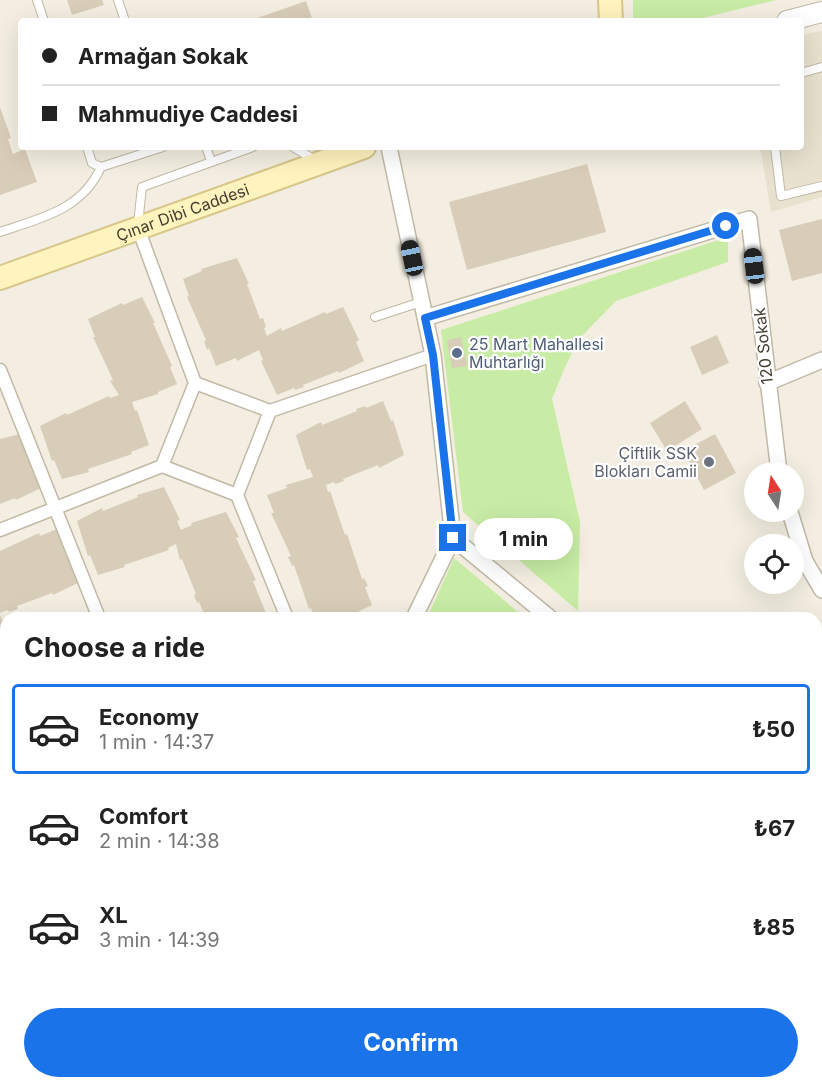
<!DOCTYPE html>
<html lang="en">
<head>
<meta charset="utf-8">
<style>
  :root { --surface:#fff; --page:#f6f6f6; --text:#222; --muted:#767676; --line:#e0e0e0; --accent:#1a73e8 }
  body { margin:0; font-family:Inter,sans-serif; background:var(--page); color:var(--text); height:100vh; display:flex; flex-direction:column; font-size:22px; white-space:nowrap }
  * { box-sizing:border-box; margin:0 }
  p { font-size:20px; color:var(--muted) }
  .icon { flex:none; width:33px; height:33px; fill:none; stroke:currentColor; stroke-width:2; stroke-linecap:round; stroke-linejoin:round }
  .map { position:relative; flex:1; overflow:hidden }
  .details { position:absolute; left:0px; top:612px; width:822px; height:477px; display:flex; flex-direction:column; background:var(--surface); border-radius:18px 18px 0 0; box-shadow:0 6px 24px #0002 }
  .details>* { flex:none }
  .banner { position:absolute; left:18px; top:18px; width:786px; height:132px; border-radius:6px; box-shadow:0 6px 24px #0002; display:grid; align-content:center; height:132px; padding:0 24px; background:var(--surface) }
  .needle { width:39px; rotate:348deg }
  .buttons { position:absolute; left:744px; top:462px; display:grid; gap:12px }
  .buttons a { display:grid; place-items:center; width:60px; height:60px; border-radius:50%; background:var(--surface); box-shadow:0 6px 24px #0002; font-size:30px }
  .end { position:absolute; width:27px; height:27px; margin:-14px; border:8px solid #1a73e8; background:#fff; box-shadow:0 0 0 3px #fff }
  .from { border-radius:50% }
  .bubble { position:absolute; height:42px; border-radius:21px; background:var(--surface); box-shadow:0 6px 24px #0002; font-size:20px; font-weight:700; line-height:42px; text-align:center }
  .car { position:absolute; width:18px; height:36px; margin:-18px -9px; border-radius:8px; box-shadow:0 0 4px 2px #0007; background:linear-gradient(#222 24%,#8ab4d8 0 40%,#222 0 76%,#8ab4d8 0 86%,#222 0) }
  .banner b { display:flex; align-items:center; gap:21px; height:57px; font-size:22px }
  .banner b+b { border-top:2px solid var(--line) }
  .banner i { width:15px; height:15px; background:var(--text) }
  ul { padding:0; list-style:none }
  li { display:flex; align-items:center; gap:18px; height:90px; margin:0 12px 9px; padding:0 12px; border:3px solid transparent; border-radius:6px }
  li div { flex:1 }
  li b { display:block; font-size:22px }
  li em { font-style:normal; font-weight:700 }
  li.selected { border-color:var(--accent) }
  li>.icon { width:54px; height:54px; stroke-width:1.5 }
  h2 { padding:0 24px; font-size:27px; line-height:72px }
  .action { display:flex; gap:12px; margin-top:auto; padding:12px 24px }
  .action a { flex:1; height:69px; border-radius:36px; background:var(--accent); color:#fff; font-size:24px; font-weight:700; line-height:69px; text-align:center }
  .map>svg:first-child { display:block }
  .residential { fill:#e7e1ce }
  .green { fill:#c8eca5 }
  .building { fill:#d8cdb8 }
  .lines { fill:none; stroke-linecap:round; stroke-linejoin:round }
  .service-casing { stroke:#c1b9a6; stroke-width:10 }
  .pedestrian-casing { stroke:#c1b9a6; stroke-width:15 }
  .minor-casing { stroke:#c1b9a6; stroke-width:18 }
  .tertiary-casing { stroke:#c1b9a6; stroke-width:22 }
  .secondary-casing { stroke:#d7c78b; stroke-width:26 }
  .service { stroke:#fff; stroke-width:8 }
  .pedestrian { stroke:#fff; stroke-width:12 }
  .minor { stroke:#fff; stroke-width:15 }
  .tertiary { stroke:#fff; stroke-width:20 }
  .secondary { stroke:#fff3be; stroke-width:22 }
  .route { stroke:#1a73e8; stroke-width:8 }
  .service-dot { fill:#5c6f8a; stroke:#fff; stroke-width:2 }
  .worship-dot { fill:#6b7280; stroke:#fff; stroke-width:2 }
  .labels { text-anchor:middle; stroke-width:4.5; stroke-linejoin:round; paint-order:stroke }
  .street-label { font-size:16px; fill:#443e31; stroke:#fff }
  .service-label { font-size:16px; fill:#4e5e75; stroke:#fff; text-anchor:start }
  .worship-label { font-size:16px; fill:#5b616d; stroke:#fff; text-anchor:end }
</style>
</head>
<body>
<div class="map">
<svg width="822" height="1089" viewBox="0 0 822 1089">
  <rect width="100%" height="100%" fill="#f3eee1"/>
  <path class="residential" d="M822,31V197L771,212L760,147H801V35Z"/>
  <path class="green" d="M633,0H776L690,21H633Z
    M728,237V262L616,301L579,339L565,367L552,399L580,522L578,611L463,512L441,330Z
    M454,558L525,618H427Z"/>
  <path class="building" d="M67,0H102L104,5L72,15Z
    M306,1L313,21H249Z
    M0,107L11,138L8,139L13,154L25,149L37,182L0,195Z
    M587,164L606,232L467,270L449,202Z
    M822,219V273L792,281L779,230Z
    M237,258L249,284H247L260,319L263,318L266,327L264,328L267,336L281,328L282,331L325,312L326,314L343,307L359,340L356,342L364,361L339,373L338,371L303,385L304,387L295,390L294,388L277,395L261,361L263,360L259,350L237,361L236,358L216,366L209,348L207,350L204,341L206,340L187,297L189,296L183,279L202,271L201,269Z
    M142,297L155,323H153L172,366L170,367L177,384L158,392V394L132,402L135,411L137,410L149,445L131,452L132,454L88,469L89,472L62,479L54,460L52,461L40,426L66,413L67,415L109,396L110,398L119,395L110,381L113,380L93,337H95L88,319L122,303L123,305Z
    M717,335L729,363L702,375L690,347Z
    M461,337L467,366L452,368L447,340Z
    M383,401L391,421L393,420L404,455L379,468L378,465L343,479L344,481L335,484L334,482L326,485L328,492L330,491L345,535L347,534L362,579L364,578L368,586L365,587L372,605L345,618H315L311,608L309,609L294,565L292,566L288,557L291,556L271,513H274L267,495L287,488L286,485L313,477L310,469L307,470L296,435L321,422L322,425L357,411L356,409L365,406L366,408Z
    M685,401L702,429L667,451L650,423Z
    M20,434L41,488L16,500L15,498L0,504V439Z
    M715,434L736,473L704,490L683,451Z
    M164,487L180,520L177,521L181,530L192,525L191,523L226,512L239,537L236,538L256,580L253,581L267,616L271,618H206L199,602L197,603L194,595L196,594L182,559L180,560L176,544L168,548L169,550L124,565L125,567L98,575L90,555L88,556L77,521L102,508L103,511L138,497L137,495Z
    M57,529L73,562L70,563L78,583L53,595L52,593L17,606L18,609L9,612L8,610L0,613V551L39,533L40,536Z
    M0,615L2,620L4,619L6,629V748L0,750Z
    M820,857L822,922L816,924V859Z
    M4,901L6,904L5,1005L4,1001L0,1002V902Z
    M822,1043V1089H657L654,1083H717L718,1087L727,1083H816V1046Z
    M545,1083H608L610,1089H542L547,1087Z"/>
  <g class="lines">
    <g class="service-casing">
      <path id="service" d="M37,0L44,21
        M118,0L125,21
        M801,73L822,67
        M87,147L92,163L101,167L163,147
        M206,147L211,161
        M293,147L315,160
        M775,147L781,196L822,186
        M138,224L142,187L253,147
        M0,232C41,218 82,210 101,167
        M375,317L421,302
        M503,1083L505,1089
        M467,1089L483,1083"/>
    </g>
    <g class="pedestrian-casing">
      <path id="pedestrian" d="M0,370L99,618
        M195,383L270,411L237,495L287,618
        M270,411L433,355
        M162,466L237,495
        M0,530L162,466L195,383L138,228
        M0,772L6,774
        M0,878L6,881"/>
    </g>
    <g class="minor-casing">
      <path id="minor" d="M389,147L433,355L453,538L414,618
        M425,318L749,219L779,472
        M767,383L822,360
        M790,512L805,561L822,590
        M453,538L550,618
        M816,651L822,645
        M816,952L822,950
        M816,1007L822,1005
        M0,1053L6,1051
        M115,1083L117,1089
        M405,1083L407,1089"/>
    </g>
    <g class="tertiary-casing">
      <path id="tertiary" d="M787,21L822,12"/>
    </g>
    <g class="secondary-casing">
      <g id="secondary">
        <path d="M610,0L611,21"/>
        <path id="s1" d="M0,278L364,147"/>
      </g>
    </g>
    <use href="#service" class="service"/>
    <use href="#pedestrian" class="pedestrian"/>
    <use href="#minor" class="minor"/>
    <use href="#tertiary" class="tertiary"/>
    <use href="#secondary" class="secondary"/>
  </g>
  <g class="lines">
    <path class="route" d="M453,538L433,355L425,318L726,226"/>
  </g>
  <circle class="service-dot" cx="457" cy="353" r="6"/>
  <circle class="worship-dot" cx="709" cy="462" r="6"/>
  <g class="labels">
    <g class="street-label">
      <text dy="6" stroke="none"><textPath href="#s1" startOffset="194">Çınar Dibi Caddesi</textPath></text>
      <text transform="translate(763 346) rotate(-96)" y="6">120 Sokak</text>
    </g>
    <g class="service-label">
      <text x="469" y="350">25 Mart Mahallesi<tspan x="469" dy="18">Muhtarlığı</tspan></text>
    </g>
    <g class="worship-label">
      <text x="697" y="459">Çiftlik SSK<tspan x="697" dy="18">Blokları Camii</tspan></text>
    </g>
  </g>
</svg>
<div class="buttons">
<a><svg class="needle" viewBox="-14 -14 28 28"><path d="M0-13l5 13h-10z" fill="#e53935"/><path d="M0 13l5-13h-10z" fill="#767676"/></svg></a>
<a><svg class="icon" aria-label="locate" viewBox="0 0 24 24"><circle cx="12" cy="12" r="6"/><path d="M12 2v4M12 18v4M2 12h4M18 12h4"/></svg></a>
</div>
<i class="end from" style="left:726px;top:226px"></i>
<i class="end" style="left:453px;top:538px"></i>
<div class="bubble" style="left:474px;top:518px;width:99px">1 min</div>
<i class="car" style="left:412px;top:258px;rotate:348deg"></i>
<i class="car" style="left:754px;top:266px;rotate:353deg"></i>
<div class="banner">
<b><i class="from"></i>Armağan Sokak</b>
<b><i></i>Mahmudiye Caddesi</b>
</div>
<section class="details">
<h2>Choose a ride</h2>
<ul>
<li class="selected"><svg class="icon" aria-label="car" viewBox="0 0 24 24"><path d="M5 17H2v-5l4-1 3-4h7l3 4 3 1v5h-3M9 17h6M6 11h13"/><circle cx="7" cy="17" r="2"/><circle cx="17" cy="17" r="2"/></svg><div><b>Economy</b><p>1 min · 14:37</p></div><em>₺50</em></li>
<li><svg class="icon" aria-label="car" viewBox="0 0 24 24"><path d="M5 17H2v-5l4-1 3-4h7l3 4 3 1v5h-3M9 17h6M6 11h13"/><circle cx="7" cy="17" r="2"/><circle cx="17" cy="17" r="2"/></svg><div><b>Comfort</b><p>2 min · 14:38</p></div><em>₺67</em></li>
<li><svg class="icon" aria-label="car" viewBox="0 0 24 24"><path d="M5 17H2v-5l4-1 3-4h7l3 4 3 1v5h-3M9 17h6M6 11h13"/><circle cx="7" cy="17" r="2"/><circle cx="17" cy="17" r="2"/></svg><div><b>XL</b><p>3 min · 14:39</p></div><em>₺85</em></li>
</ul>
<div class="action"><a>Confirm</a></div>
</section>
</div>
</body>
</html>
